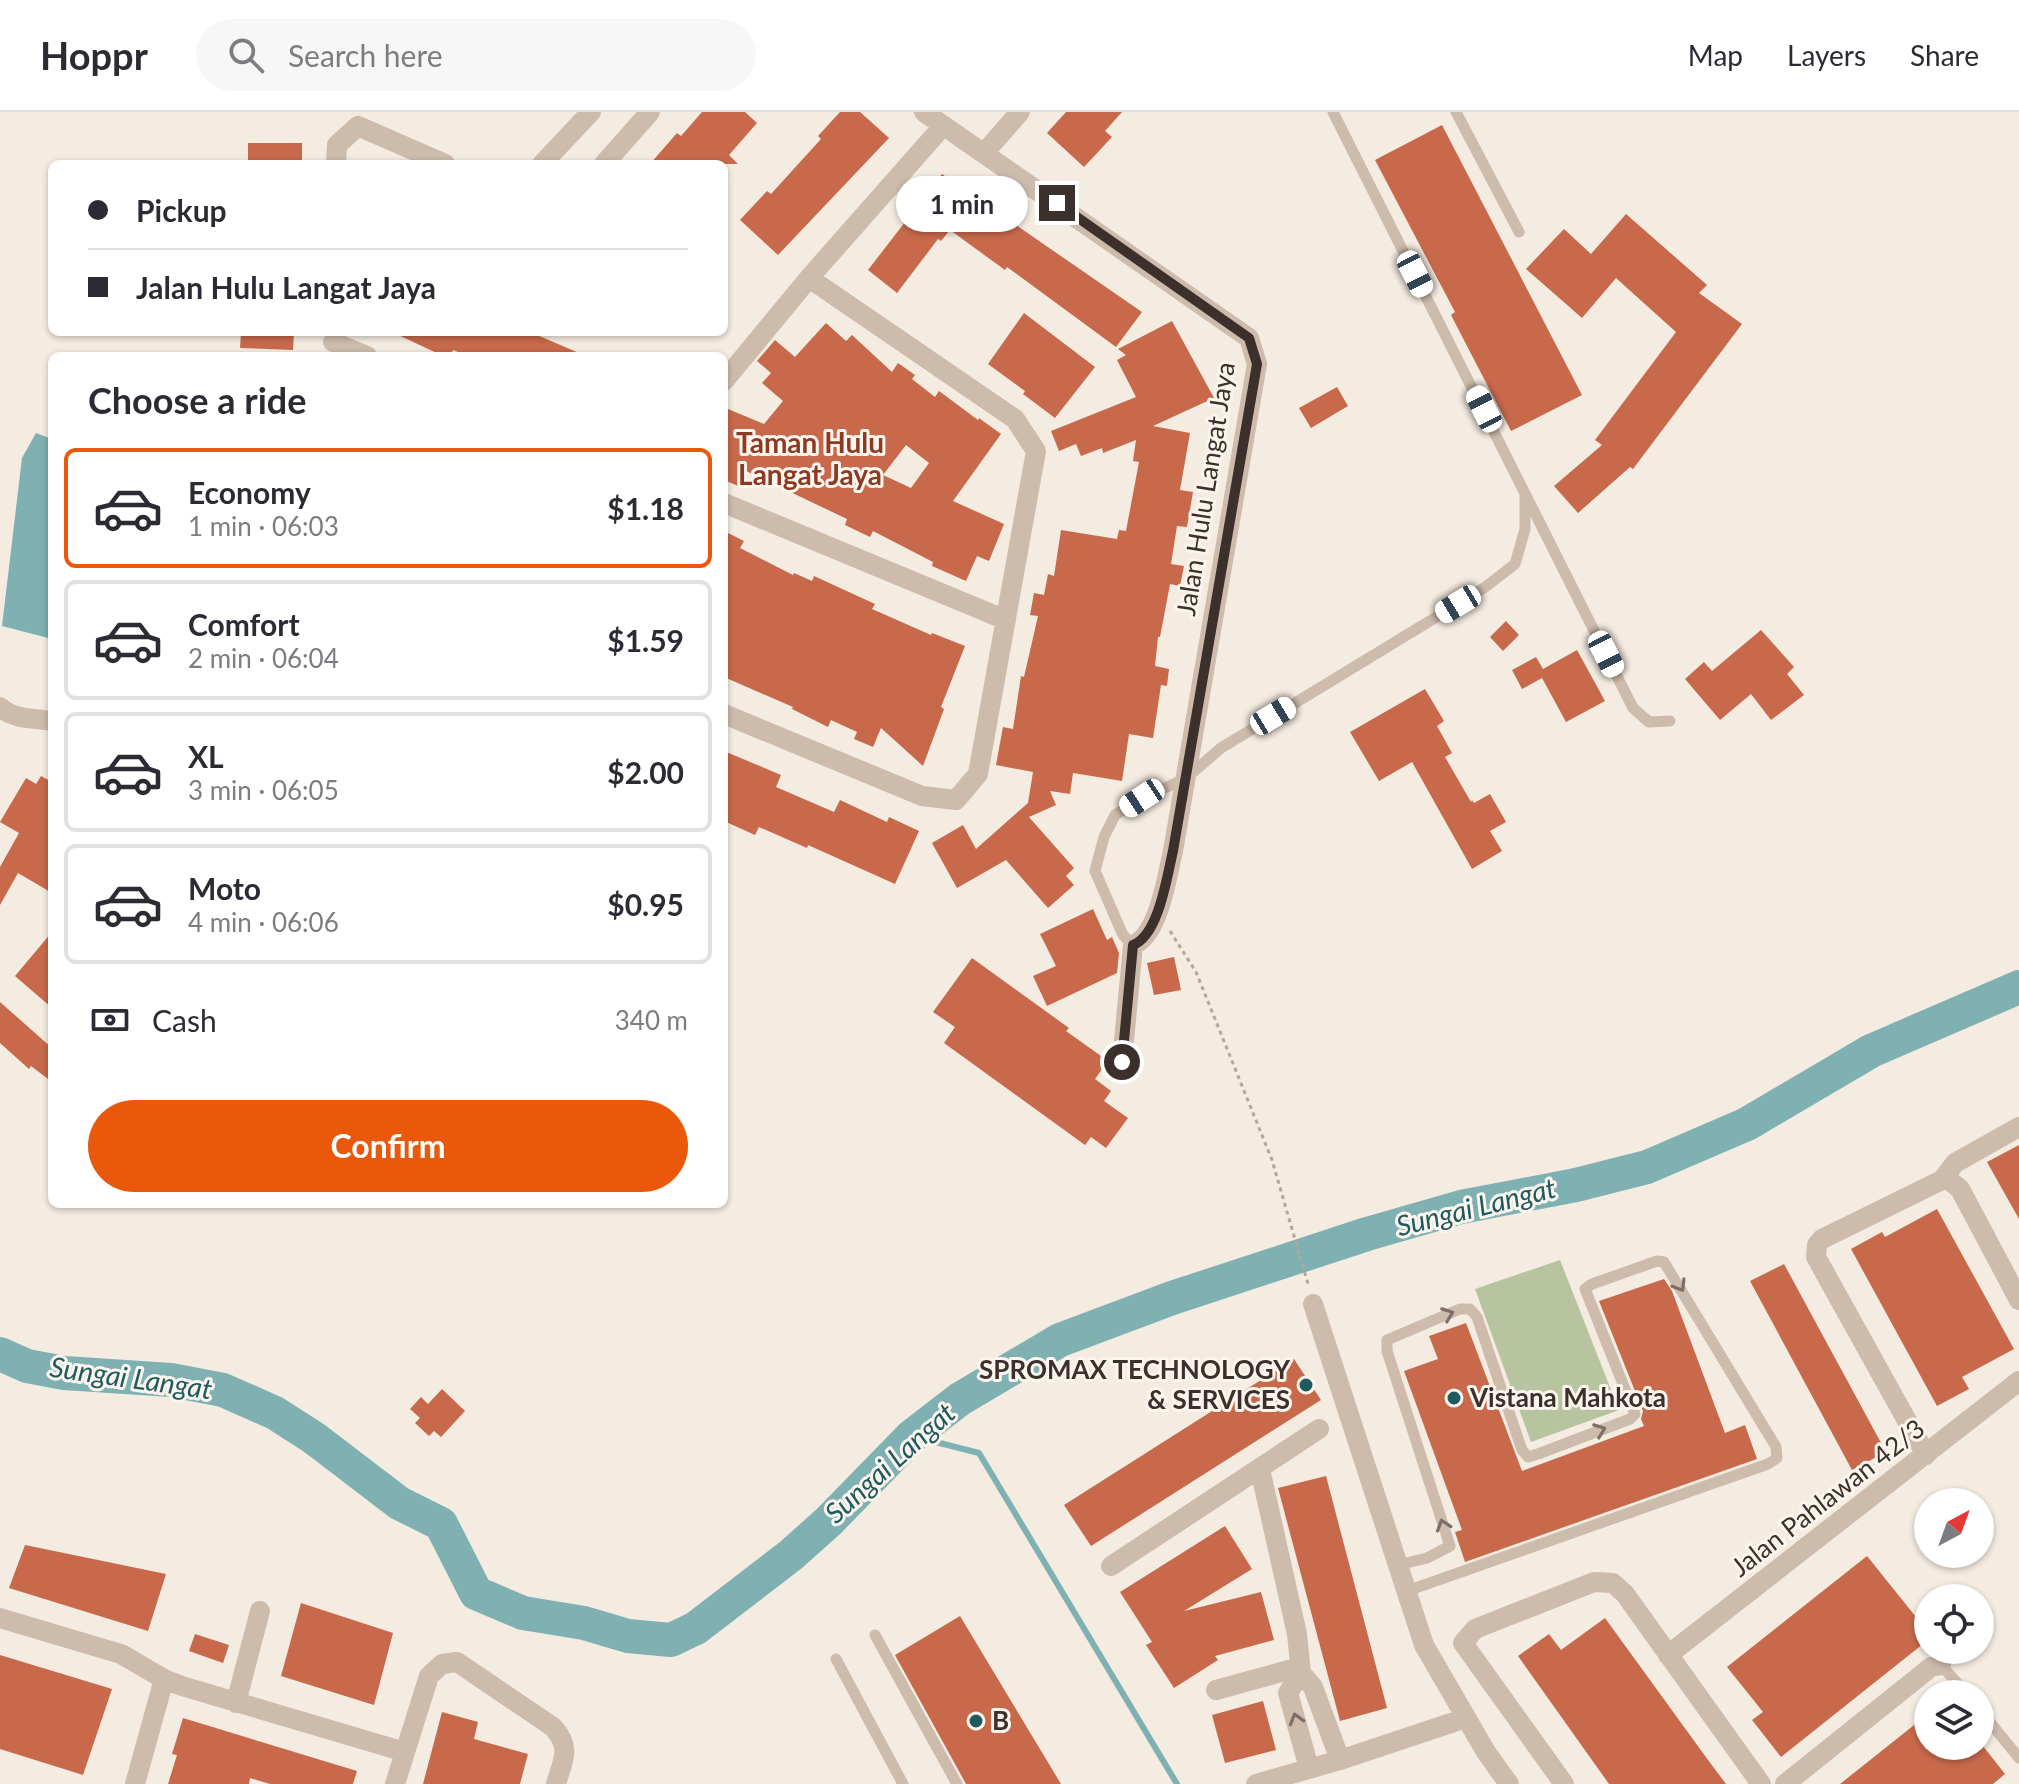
<!DOCTYPE html>
<html lang="en">
<head>
<meta charset="utf-8">
<style>
  :root { --surface:#fff; --page:#f7f7f7; --text:#2b2b33; --muted:#7c7c81; --line:#e1e1e2; --accent:#ea580c }
  body { margin:0; font-family:Lato,sans-serif; background:var(--page); color:var(--text); height:100vh; display:flex; flex-direction:column; font-size:30px; white-space:nowrap }
  * { box-sizing:border-box; margin:0 }
  p { font-size:26px; color:var(--muted) }
  .icon { flex:none; width:44px; height:44px; fill:none; stroke:currentColor; stroke-width:2; stroke-linecap:round; stroke-linejoin:round }
  .map { position:relative; flex:1; overflow:hidden }
  .side { position:absolute; left:48px; top:240px; width:680px; height:856px; display:flex; flex-direction:column; background:var(--surface); border-radius:12px; box-shadow:0 2px 6px #0004 }
  .side>* { flex:none }
  .hud { position:absolute; left:48px; top:48px; width:680px; height:176px; border-radius:12px; box-shadow:0 2px 6px #0004; display:grid; align-content:center; height:176px; padding:0 40px; background:var(--surface) }
  .needle { width:52px; rotate:41deg }
  .tools { position:absolute; left:1914px; top:1376px; display:grid; gap:16px }
  .tools a { display:grid; place-items:center; width:80px; height:80px; border-radius:50%; background:var(--surface); box-shadow:0 2px 6px #0004; font-size:40px }
  .end { position:absolute; width:36px; height:36px; margin:-18px; border:10px solid #3b302b; background:#fff; box-shadow:0 0 0 4px #fff }
  .from { border-radius:50% }
  .bubble { position:absolute; height:56px; border-radius:28px; background:var(--surface); box-shadow:0 2px 6px #0004; font-size:26px; font-weight:700; line-height:56px; text-align:center }
  .car { position:absolute; width:24px; height:48px; margin:-24px -12px; border-radius:10px; box-shadow:0 0 6px 2px #0007; background:linear-gradient(#fff 24%,#345 0 40%,#fff 0 76%,#345 0 86%,#fff 0) }
  .hud b { display:flex; align-items:center; gap:28px; height:76px; font-size:30px }
  .hud b+b { border-top:2px solid var(--line) }
  .hud i { width:20px; height:20px; background:var(--text) }
  ul { padding:0; list-style:none }
  li { display:flex; align-items:center; gap:24px; height:120px; margin:0 16px 12px; padding:0 24px; border:4px solid var(--line); border-radius:12px }
  li div { flex:1 }
  li b { display:block; font-size:30px }
  li em { font-style:normal; font-weight:700 }
  li.selected { border-color:var(--accent) }
  li>.icon { width:72px; height:72px; stroke-width:1.5 }
  h2 { padding:0 40px; font-size:36px; line-height:96px }
  .pay { display:flex; align-items:center; gap:20px; height:88px; padding:0 40px; font-size:30px }
  .pay p { margin-inline-start:auto }
  .action { display:flex; gap:16px; margin-top:auto; padding:16px 40px }
  .action a { flex:1; height:92px; border-radius:48px; background:var(--accent); color:#fff; font-size:32px; font-weight:700; line-height:92px; text-align:center }
  header { display:flex; align-items:center; gap:48px; box-sizing:border-box; height:112px; padding:0 40px; background:var(--surface); border-bottom:2px solid var(--line) }
  header strong { font-size:38px }
  nav { display:flex; gap:44px; margin-inline-start:auto; font-size:28px }
  .search { width:560px; height:72px; background:var(--page); display:flex; align-items:center; gap:20px; box-sizing:border-box; padding:0 28px; border-radius:44px; color:var(--muted); font-size:30px }
  .map>svg:first-child { display:block }
  .green { fill:#b8c4a0 }
  .water { fill:#7fb0b2 }
  .lines { fill:none; stroke-linecap:round; stroke-linejoin:round }
  .stream { stroke:#7fb0b2; stroke-width:6 }
  .river { stroke:#7fb0b2; stroke-width:34 }
  .building { fill:#c8694b; fill-rule:evenodd }
  .path { stroke:#b9a596; stroke-width:3; stroke-dasharray:4 4; stroke-linecap:butt }
  .lane { stroke:#cdbbac; stroke-width:11 }
  .street { stroke:#cdbbac; stroke-width:20 }
  .oneway { stroke:#7d6f65 }
  .route { stroke:#3b302b; stroke-width:10 }
  .poi-dot { fill:#1f5a5e; stroke:#fbf5ee; stroke-width:3 }
  .labels { text-anchor:middle; stroke-width:6; stroke-linejoin:round; paint-order:stroke }
  .street-label { font-size:26px; fill:#3b302b; stroke:#fbf5ee }
  .poi-label { font-size:26px; font-weight:bold; fill:#3b302b; stroke:#fbf5ee; text-anchor:start }
  .neighbourhood-label { font-size:28px; font-weight:bold; fill:#8c3b22; stroke:#fbf5ee }
  .water-label { font-size:28px; font-style:italic; fill:#1f5a5e; stroke:#fbf5ee }
</style>
</head>
<body>
<header>
<strong>Hoppr</strong>
<div class="search"><svg class="icon" aria-label="search" viewBox="0 0 24 24"><circle cx="10" cy="10" r="6"/><path d="M15 15l6 6"/></svg>Search here</div>
<nav><a>Map</a><a>Layers</a><a>Share</a></nav>
</header>
<div class="map">
<svg width="2019" height="1672" viewBox="0 0 2019 1672">
  <rect width="100%" height="100%" fill="#f4ebe1"/>
  <path class="green" d="M1560,1148L1619,1298L1531,1330L1475,1177Z"/>
  <path class="water" d="M36,321L52,327V527L2,514L22,346Z"/>
  <g class="lines">
    <path class="stream" d="M912,1324L979,1341L1177,1672"/>
    <path class="river" d="M0,1242L27,1254L64,1261L171,1268L223,1278L275,1301L314,1326L399,1391L441,1412L476,1481L523,1501L584,1511L628,1524L671,1528L696,1516L791,1443L829,1409L912,1324L960,1287L1060,1228L1172,1186L1367,1122L1461,1095L1576,1073L1647,1055L1747,1012L1871,939L2019,875"/>
  </g>
  <path class="building" d="M702,0H745L757,11L729,43L738,52H650L677,21L681,24Z
    M840,0H860L889,26L778,143L740,108L767,79L771,82L821,27L818,24Z
    M1066,0H1122L1105,19L1112,25L1084,55L1047,21Z
    M1442,13L1582,283L1511,319L1451,203L1455,200L1375,48Z
    M248,31H302V52H248Z
    M942,62L1142,200L1116,235L1007,155L1005,158L950,118L941,129L938,127L897,181L868,158Z
    M1626,102L1707,173L1699,181L1742,212L1633,357L1630,355L1578,401L1554,374L1602,333L1595,328L1676,220L1616,166L1582,206L1526,157L1564,117L1591,142Z
    M1024,201L1095,255L1055,306L1023,282L1025,279L988,252Z
    M1172,209L1214,286L1153,314L1190,321L1180,378L1193,380L1187,415L1177,414L1171,452L1184,454L1180,474L1170,472L1160,525H1158L1155,554L1169,557L1167,574L1161,573L1153,626L1129,622L1122,669L1073,661L1070,682L1050,679L1056,693L1029,705L1074,756L1066,764L1074,773L1048,796L1006,748L957,776L932,731L963,713L976,737L1028,691L1033,660L996,653L1003,615L1013,617L1021,564L1024,565L1038,504L1030,503L1034,481L1044,483L1048,462L1054,464L1061,418L1117,427L1119,418L1126,419L1139,350L1133,349L1136,328L1103,341L1102,336L1081,344L1076,332L1059,339L1051,319L1136,285L1117,248L1126,243L1118,237Z
    M826,211L846,229L852,223L892,260L898,251L915,263L912,267L935,285L939,279L978,308L979,306L1001,322L953,389L1004,412L989,449L977,444L966,469L932,454L933,450L873,419L870,425L845,413L847,407L744,358L738,374L724,368V306L728,297L764,312L783,289L762,271L771,261L757,249L775,228L795,245ZM906,333L929,351L911,376L883,363Z
    M241,220H294L293,238L240,236Z
    M392,220H530L586,244H468L453,238L450,244H443Z
    M1337,275L1348,294L1311,316L1299,296Z
    M724,419L744,429L740,436L793,463L794,461L812,469L814,464L875,492L872,497L931,523L932,521L965,534L941,595L944,597L923,654L881,616L873,635L854,627L857,620L831,608L828,615L792,597L793,595L724,565Z
    M1506,509L1519,523L1503,539L1490,525Z
    M1761,518L1794,555L1787,562L1804,583L1771,608L1751,582L1720,608L1685,567L1704,550L1712,559Z
    M1577,538L1605,589L1566,610L1542,566L1522,577L1512,558L1536,545L1543,557Z
    M1425,577L1444,609L1437,614L1452,641L1445,645L1471,690L1472,688L1474,691L1490,682L1506,710L1490,719L1502,739L1472,757L1412,650L1379,669L1350,620Z
    M724,639L781,663L776,675L834,700L840,688L887,710L889,705L919,719L895,772L808,733L807,736L759,715L755,723L724,709Z
    M41,664L52,670V781L18,761L0,793V755L19,721L0,710L26,666L36,672Z
    M1093,797L1107,828L1112,825L1119,841L1117,861L1047,894L1033,864L1056,854L1040,822Z
    M52,820V896L15,864Z
    M1174,845L1181,878L1154,883L1147,851Z
    M972,846L1069,916L1066,919L1108,949L1095,967L1111,979L1104,989L1128,1006L1106,1036L1091,1025L1085,1033L944,931L955,915L933,900Z
    M0,890L52,936V970L31,954L29,957L0,931Z
    M2019,1033V1107L1987,1050Z
    M1937,1097L2014,1237L1962,1265L1969,1277L1937,1294L1851,1137L1882,1120L1885,1125Z
    M1784,1152L1886,1340L1852,1358L1750,1169Z
    M1664,1167L1672,1179L1725,1321L1745,1313L1757,1347L1465,1450L1455,1420L1462,1418L1404,1259L1438,1247L1429,1224L1466,1211L1522,1359L1644,1314L1641,1307L1643,1299L1599,1189Z
    M1294,1247L1321,1288L1091,1434L1064,1393Z
    M442,1277L465,1299L441,1325L434,1319L429,1324L415,1311L420,1306L410,1297L421,1285L428,1292Z
    M1326,1364L1387,1596L1340,1609L1278,1376Z
    M1225,1414L1252,1457L1184,1499L1261,1480L1274,1528L1215,1544L1218,1548L1174,1576L1146,1533L1152,1530L1120,1480Z
    M25,1433L166,1462L148,1519L9,1476Z
    M1867,1444L1928,1520V1528L1781,1645L1752,1608L1763,1600L1727,1555Z
    M301,1491L393,1521L374,1593L281,1564Z
    M960,1504L1061,1672H966L895,1543Z
    M1605,1506L1708,1648L1726,1672H1609L1518,1544L1549,1522L1561,1538Z
    M195,1522L229,1533L223,1551L189,1539Z
    M0,1543L112,1577L83,1663L0,1637Z
    M1263,1589L1276,1638L1225,1651L1212,1603Z
    M442,1600L478,1610L474,1627L528,1642L520,1672H423Z
    M1928,1602V1634H1983L2005,1662L1993,1672H1840Z
    M183,1606L357,1659L353,1672H270L250,1666L249,1672H168L177,1643L172,1642Z"/>
  <g class="lines">
    <path class="path" d="M1170,819L1196,860L1272,1048L1308,1172"/>
    <path class="lane" d="M1333,0L1633,596L1649,610L1670,609
      M1456,0L1519,120
      M1133,833L1123,823L1095,759L1104,725L1115,703L1142,686L1185,667L1221,636L1484,476L1515,452L1525,417V383
      M1398,1453L1427,1446L1450,1434L1387,1239V1228L1460,1197H1470L1477,1205L1522,1338L1528,1345L1538,1342L1630,1307L1635,1302L1585,1177L1592,1172L1657,1149L1664,1150L1776,1335L1777,1346L1768,1352L1407,1479
      M875,1523L957,1672
      M836,1547L903,1672
      M1941,1553L1967,1582
      M1980,1598L2019,1646"/>
    <path class="street" d="M924,0L1249,226L1257,252L1173,739C1167,764 1159,823 1133,833L1122,950
      M985,40L1020,0
      M336,52L337,33L358,14L445,52
      M542,52L591,0
      M604,52L650,0
      M333,230L367,244
      M724,269L809,166L943,14
      M724,391L1006,508
      M0,595C14,608 35,606 52,609
      M724,602L922,684L956,688L978,662L1036,339L1015,307L809,166
      M1942,1068L1955,1051L2019,1015
      M1313,1192L1424,1533L1486,1640L1509,1672
      M1926,1343L1816,1145L1817,1133L1822,1127L1942,1068H1949L1960,1077L2019,1188
      M1260,1357L1297,1522L1301,1561L1313,1575L1340,1648
      M1111,1454L1319,1317
      M0,1506L121,1542L164,1567L182,1574L405,1640
      M1668,1543L2019,1269
      M1301,1561L1288,1581L1309,1656
      M1216,1578L1300,1555
      M236,1591L260,1499
      M135,1672L164,1567
      M395,1672L429,1564L442,1552L457,1550L553,1615C572,1636 563,1648 556,1672
      M1256,1672L1340,1648L1466,1606
      M1564,1672L1463,1531L1475,1517L1594,1470L1613,1471L1625,1482L1761,1672
      M1785,1672L1931,1555L1941,1553"/>
  </g>
  <defs><path id="oneway-chevron" d="M-2-3.5L2.5 0L-2 3.5" fill="none" stroke-width="1.6" stroke-linecap="round" stroke-linejoin="round" transform="scale(2)"/></defs>
  <g class="oneway">
    <use href="#oneway-chevron" transform="translate(1680 1174) rotate(59)"/>
    <use href="#oneway-chevron" transform="translate(1448 1202) rotate(-21)"/>
    <use href="#oneway-chevron" transform="translate(1600 1318) rotate(-21)"/>
    <use href="#oneway-chevron" transform="translate(1443 1413) rotate(-108)"/>
    <use href="#oneway-chevron" transform="translate(1296 1607) rotate(-106)"/>
  </g>
  <g class="lines">
    <path class="route" d="M1057,91L1249,226L1257,252L1173,739C1167,764 1159,823 1133,833L1122,950"/>
  </g>
  <g class="poi-dot">
    <circle cx="1306" cy="1273" r="8"/>
    <circle cx="1454" cy="1286" r="8"/>
    <circle cx="976" cy="1609" r="8"/>
  </g>
  <g class="labels">
    <g class="street-label">
      <text transform="translate(1206 377) rotate(-81)" y="9">Jalan Hulu Langat Jaya</text>
      <text transform="translate(1828 1386) rotate(-38)" y="9">Jalan Pahlawan 42/3</text>
    </g>
    <g class="poi-label">
      <text x="1290" y="1267" text-anchor="end">SPROMAX TECHNOLOGY<tspan x="1290" dy="30">&amp; SERVICES</tspan></text>
      <text x="1470" y="1295">Vistana Mahkota</text>
      <text x="992" y="1618">B</text>
    </g>
    <g class="neighbourhood-label">
      <text x="810" y="341">Taman Hulu<tspan x="810" dy="32">Langat Jaya</tspan></text>
    </g>
    <g class="water-label">
      <text transform="translate(1476 1095) rotate(-14)" y="10">Sungai Langat</text>
      <text transform="translate(131 1266) rotate(8)" y="10">Sungai Langat</text>
      <text transform="translate(890 1351) rotate(-42)" y="10">Sungai Langat</text>
    </g>
  </g>
</svg>
<div class="tools">
<a><svg class="needle" viewBox="-14 -14 28 28"><path d="M0-13l5 13h-10z" fill="#e53935"/><path d="M0 13l5-13h-10z" fill="#7c7c81"/></svg></a>
<a><svg class="icon" aria-label="locate" viewBox="0 0 24 24"><circle cx="12" cy="12" r="6"/><path d="M12 2v4M12 18v4M2 12h4M18 12h4"/></svg></a>
<a><svg class="icon" aria-label="layers" viewBox="0 0 24 24"><path d="M12 4l9 5-9 5-9-5zM3 14l9 5 9-5"/></svg></a>
</div>
<i class="end from" style="left:1122px;top:950px"></i>
<i class="end" style="left:1057px;top:91px"></i>
<div class="bubble" style="left:896px;top:64px;width:132px">1 min</div>
<i class="car" style="left:1415px;top:162px;rotate:153deg"></i>
<i class="car" style="left:1484px;top:297px;rotate:333deg"></i>
<i class="car" style="left:1458px;top:492px;rotate:239deg"></i>
<i class="car" style="left:1606px;top:542px;rotate:153deg"></i>
<i class="car" style="left:1273px;top:604px;rotate:59deg"></i>
<i class="car" style="left:1142px;top:686px;rotate:237deg"></i>
<div class="hud">
<b><i class="from"></i>Pickup</b>
<b><i></i>Jalan Hulu Langat Jaya</b>
</div>
<section class="side">
<h2>Choose a ride</h2>
<ul>
<li class="selected"><svg class="icon" aria-label="car" viewBox="0 0 24 24"><path d="M5 17H2v-5l4-1 3-4h7l3 4 3 1v5h-3M9 17h6M6 11h13"/><circle cx="7" cy="17" r="2"/><circle cx="17" cy="17" r="2"/></svg><div><b>Economy</b><p>1 min · 06:03</p></div><em>$1.18</em></li>
<li><svg class="icon" aria-label="car" viewBox="0 0 24 24"><path d="M5 17H2v-5l4-1 3-4h7l3 4 3 1v5h-3M9 17h6M6 11h13"/><circle cx="7" cy="17" r="2"/><circle cx="17" cy="17" r="2"/></svg><div><b>Comfort</b><p>2 min · 06:04</p></div><em>$1.59</em></li>
<li><svg class="icon" aria-label="car" viewBox="0 0 24 24"><path d="M5 17H2v-5l4-1 3-4h7l3 4 3 1v5h-3M9 17h6M6 11h13"/><circle cx="7" cy="17" r="2"/><circle cx="17" cy="17" r="2"/></svg><div><b>XL</b><p>3 min · 06:05</p></div><em>$2.00</em></li>
<li><svg class="icon" aria-label="car" viewBox="0 0 24 24"><path d="M5 17H2v-5l4-1 3-4h7l3 4 3 1v5h-3M9 17h6M6 11h13"/><circle cx="7" cy="17" r="2"/><circle cx="17" cy="17" r="2"/></svg><div><b>Moto</b><p>4 min · 06:06</p></div><em>$0.95</em></li>
</ul>
<div class="pay"><svg class="icon" aria-label="cash" viewBox="0 0 24 24"><path d="M3 7h18v10H3z"/><circle cx="12" cy="12" r="2"/></svg>Cash<p>340 m</p></div>
<div class="action"><a>Confirm</a></div>
</section>
</div>
</body>
</html>
